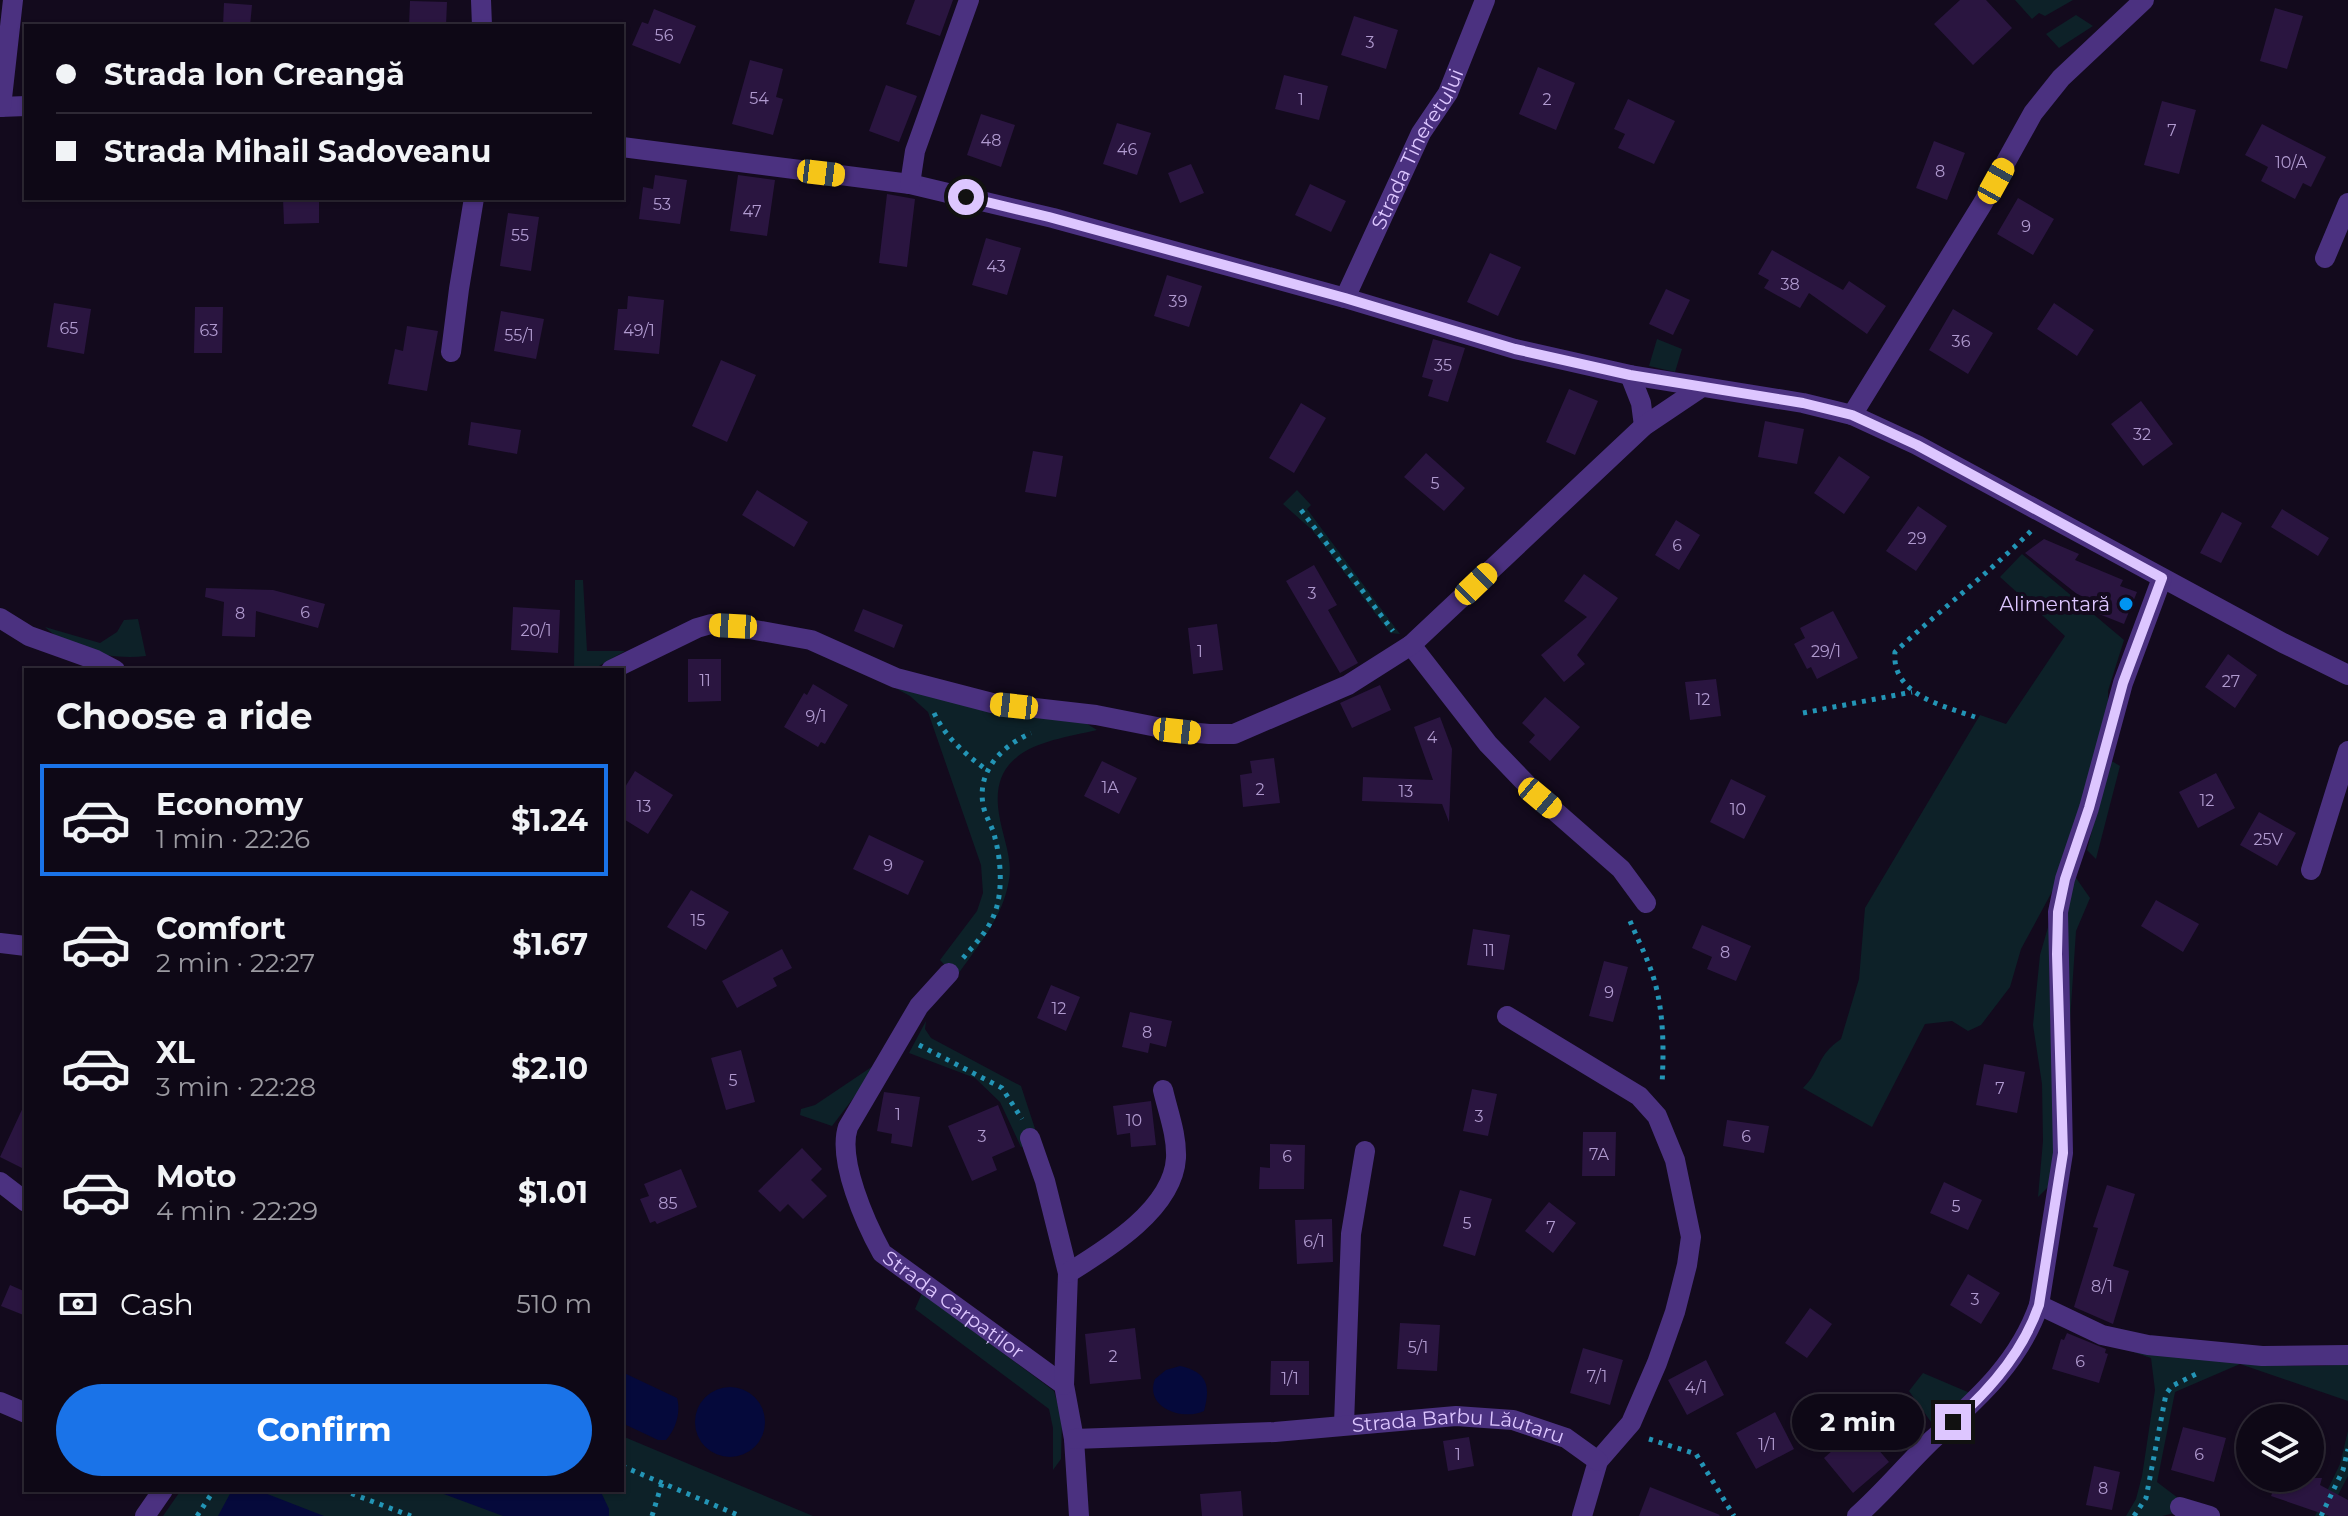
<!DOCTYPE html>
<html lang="en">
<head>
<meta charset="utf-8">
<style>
  :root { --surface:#0e0816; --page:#17111f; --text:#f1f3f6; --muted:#9b9aa1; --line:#2e2935; --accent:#1a73e8 }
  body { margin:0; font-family:Montserrat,sans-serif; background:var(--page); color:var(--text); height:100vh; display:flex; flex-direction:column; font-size:30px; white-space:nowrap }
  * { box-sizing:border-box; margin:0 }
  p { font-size:26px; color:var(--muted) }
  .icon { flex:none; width:44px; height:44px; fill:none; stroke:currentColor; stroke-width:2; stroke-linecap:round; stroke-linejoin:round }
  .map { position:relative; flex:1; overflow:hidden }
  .details { position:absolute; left:24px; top:668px; width:600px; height:824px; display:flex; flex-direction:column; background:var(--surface); border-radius:0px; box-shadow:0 2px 6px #0004,0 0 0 2px var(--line) }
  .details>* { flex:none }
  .top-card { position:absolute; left:24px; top:24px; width:600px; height:176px; border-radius:0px; box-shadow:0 2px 6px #0004,0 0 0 2px var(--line); display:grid; align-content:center; height:176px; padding:0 32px; background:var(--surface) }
  .controls { position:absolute; left:2236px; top:1404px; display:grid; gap:16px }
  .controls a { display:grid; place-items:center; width:88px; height:88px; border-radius:50%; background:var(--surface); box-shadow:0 2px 6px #0004,0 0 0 2px var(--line); font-size:40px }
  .end { position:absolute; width:36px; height:36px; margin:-18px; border:10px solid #ddc6ff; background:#111; box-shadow:0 0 0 4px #111 }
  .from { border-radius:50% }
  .bubble { position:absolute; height:56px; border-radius:28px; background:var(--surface); box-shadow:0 2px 6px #0004,0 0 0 2px var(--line); font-size:26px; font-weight:700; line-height:56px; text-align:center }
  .car { position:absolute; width:24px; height:48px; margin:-24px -12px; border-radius:10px; box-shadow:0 0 6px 2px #0007; background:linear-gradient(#f5c518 24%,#345 0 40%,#f5c518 0 76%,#345 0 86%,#f5c518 0) }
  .top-card b { display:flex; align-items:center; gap:28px; height:76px; font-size:30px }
  .top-card b+b { border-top:2px solid var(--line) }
  .top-card i { width:20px; height:20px; background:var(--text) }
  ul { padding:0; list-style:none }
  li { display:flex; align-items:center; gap:24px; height:112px; margin:0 16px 12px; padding:0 16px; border:4px solid transparent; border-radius:0px }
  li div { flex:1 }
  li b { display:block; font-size:30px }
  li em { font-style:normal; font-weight:700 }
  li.active { border-color:var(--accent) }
  li>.icon { width:72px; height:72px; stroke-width:1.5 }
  h2 { padding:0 32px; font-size:36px; line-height:96px }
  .pay { display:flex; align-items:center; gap:20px; height:88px; padding:0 32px; font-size:30px }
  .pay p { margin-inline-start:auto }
  .button { display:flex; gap:16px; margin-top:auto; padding:16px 32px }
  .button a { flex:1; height:92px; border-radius:48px; background:var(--accent); color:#fff; font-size:32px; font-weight:700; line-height:92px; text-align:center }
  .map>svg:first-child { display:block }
  .green { fill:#0d2128 }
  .water { fill:#05093b }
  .building { fill:#2a1540 }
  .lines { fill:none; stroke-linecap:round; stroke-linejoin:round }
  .path { stroke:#2395b6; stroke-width:5; stroke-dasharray:4 6; stroke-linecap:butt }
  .minor { stroke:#4b3180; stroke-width:20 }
  .route { stroke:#ddc6ff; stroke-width:10 }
  .poi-dot { fill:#0094f1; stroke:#130a1d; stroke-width:3 }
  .labels { text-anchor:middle; stroke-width:8; stroke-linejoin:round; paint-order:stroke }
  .number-label { font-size:16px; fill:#b09acf }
  .street-label { font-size:20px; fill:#ddc6ff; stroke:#130a1d }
  .poi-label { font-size:20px; fill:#ddc6ff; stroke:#130a1d; text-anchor:end }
</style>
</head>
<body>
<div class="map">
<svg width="2348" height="1516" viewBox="0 0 2348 1516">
  <rect width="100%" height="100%" fill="#130a1d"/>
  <path class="green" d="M2015,0H2073L2045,16L2039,13L2032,19Z
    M2076,15L2093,26L2059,48L2046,34Z
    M1657,339L1682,349L1675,372L1649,366Z
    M1297,490L1311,505L1307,509L1400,634L1390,633L1312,530L1283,504Z
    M2022,554L2124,640L2108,691V706L2075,830L2054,888L2021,949L2010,987L1981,1025L1968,1031L1952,1021L1925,1024L1872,1127L1803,1088C1822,1069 1816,1056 1841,1039L1859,979L1865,908L1980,715L2006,724L2065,636L2000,577Z
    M575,580H583L587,651H625L592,670H574Z
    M138,619L146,656C111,660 71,651 45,627L100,643L117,632L124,620Z
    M888,684L1079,719L1097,730C1049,741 988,747 999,814C1002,835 1013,859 1009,880C1003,918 977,947 956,977L940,960L977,911L983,893L981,865L928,712L910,696Z
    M2110,760L2120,766L2096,859L2087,850Z
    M2074,875L2090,898L2076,931L2069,1036L2065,921Z
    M2053,910L2049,966L2055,1159L2050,1185L2038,1197L2043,1141L2042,1084L2033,1025L2040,955Z
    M926,1021L925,1029L931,1038L1021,1086L1039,1141L1021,1147L1000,1102L975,1078L909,1053Z
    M876,1064L874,1071L832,1126L800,1115L801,1109L815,1105Z
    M922,1293L1054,1391L1062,1419L1061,1459L1053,1470V1428L1049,1409L915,1309Z
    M2113,1345C2189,1355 2271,1372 2348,1364V1401L2240,1364L2175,1392L2157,1482L2178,1498L2175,1513L2162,1516H2126L2136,1499L2142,1476L2155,1390L2151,1358Z
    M1923,1373L1970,1393L1931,1422L1909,1391Z
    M2348,1431V1476L2327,1516H2315L2340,1464Z
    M622,1436L813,1516H163L181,1490H622Z"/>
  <path class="water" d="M1180,1366C1207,1372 1211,1385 1204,1411C1183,1421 1144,1408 1155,1379L1166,1370Z
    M622,1372L677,1398C681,1412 676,1429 666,1440H658L622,1423Z
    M695 1422a35 35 0 1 1 70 0a35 35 0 1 1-70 0Z
    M232,1490H257L324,1516H218Z
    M433,1490H600L609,1509V1516H503Z"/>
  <path class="building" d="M915,0H953L940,36L906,24Z
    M1960,0H1986L2012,28L1973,65L1934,24Z
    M410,1L447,2L446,26H409Z
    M224,3L252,5L250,26H223Z
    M2275,8L2303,16L2287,69L2260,61Z
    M654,9L696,26L680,64L632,45L642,22L648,24Z
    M1354,16L1398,30L1386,69L1341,55Z
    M750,60L783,69L776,97L783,99L773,135L732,124Z
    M1538,67L1575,83L1556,130L1519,114Z
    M1284,75L1328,86L1319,120L1275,109Z
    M886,85L917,96L899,142L869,131Z
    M1628,99L1675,121L1654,164L1618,148L1625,134L1614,129Z
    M2162,101L2196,110L2179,174L2144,165Z
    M981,114L1015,125L1001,167L967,155Z
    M1117,123L1151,133L1137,175L1103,164Z
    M2262,124L2326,157L2311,187L2303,183L2295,199L2261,181L2268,167L2245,155Z
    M1934,141L1965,153L1947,200L1916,188Z
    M1191,164L1204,193L1180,203L1168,173Z
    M655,175L687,180L680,224L639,219L643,187L653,189Z
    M738,175L775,180L767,236L730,231Z
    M1310,184L1346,201L1331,232L1295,215Z
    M887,194L915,199L907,267L879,263Z
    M283,198H319V223L284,224Z
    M2018,198L2054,219L2033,255L1997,234Z
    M508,213L539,217L531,271L500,266Z
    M986,238L1021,248L1007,295L972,285Z
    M1772,250L1843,290L1849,281L1886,306L1867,334L1809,293L1800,308L1764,288L1769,280L1758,274Z
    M1490,253L1521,267L1498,316L1467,302Z
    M1167,275L1202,286L1189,327L1154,316Z
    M1666,289L1690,300L1673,335L1649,324Z
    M628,296L664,300L659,354L614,350L618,309H627Z
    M54,303L91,309L84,354L47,347Z
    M2054,303L2094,330L2077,356L2037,329Z
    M195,307H223L222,353H194Z
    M1953,309L1993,333L1968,374L1929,350Z
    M501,311L544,319L536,359L494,351Z
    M407,326L438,331L427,391L388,384L395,349L403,351Z
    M1433,339L1465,348L1448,402L1428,396L1433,380L1422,377Z
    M721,360L756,375L727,442L692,426Z
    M1569,389L1598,401L1575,455L1546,442Z
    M2141,401L2173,444L2143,466L2111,424Z
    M1301,403L1326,418L1294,473L1269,458Z
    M1765,421L1804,429L1797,464L1758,457Z
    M471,422L521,430L517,454L468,445Z
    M1033,451L1063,456L1056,497L1025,492Z
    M1426,453L1465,488L1444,511L1404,477Z
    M1839,456L1870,477L1844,514L1814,493Z
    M757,490L808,522L794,547L742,515Z
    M1918,506L1947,526L1916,571L1886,551Z
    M2282,509L2329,538L2318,556L2271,527Z
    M2222,512L2242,523L2221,563L2200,553Z
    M1676,520L1700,535L1679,570L1655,555Z
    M2044,539L2079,554L2075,560L2123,580L2120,586L2137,592L2124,624L2099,614L2103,605L2077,594L2025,553Z
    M1314,565L1337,605L1328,610L1358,663L1340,673L1286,581Z
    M1584,574L1618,598L1577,655L1585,664L1564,682L1541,655L1587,617L1564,601Z
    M206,588L273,590L325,604L318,628L256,611L255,637L222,636L224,602L205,597Z
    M513,607L560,610L558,653L511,650Z
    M863,609L903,625L894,648L854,631Z
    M1833,611L1858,658L1817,679L1811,667L1807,669L1794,644L1805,638L1800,628Z
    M1217,624L1223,670L1193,674L1188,628Z
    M2228,654L2257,675L2235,708L2205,687Z
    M688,659H721V701L688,702Z
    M1716,679L1721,716L1690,720L1685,682Z
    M813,684L848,705L825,744L821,742L818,747L784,727L804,693L807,695Z
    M1380,685L1391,710L1352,728L1340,703Z
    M1545,697L1580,727L1550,761L1529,742L1535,735L1522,723Z
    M1440,717L1452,749L1449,822L1442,804L1362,801L1363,777L1433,780L1414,727Z
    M1274,758L1280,803L1243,807L1240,775L1252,773L1250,761Z
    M1102,761L1137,778L1119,814L1084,796Z
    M635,771L673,795L648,834L622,818V792Z
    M2216,773L2235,808L2198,828L2179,792Z
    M1731,779L1766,796L1744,839L1710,822Z
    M2259,812L2296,833L2277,866L2240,845Z
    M869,835L924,861L908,895L853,869Z
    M691,890L729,912L706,950L667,927Z
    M2156,900L2199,924L2183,952L2141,926Z
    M1702,925L1751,946L1736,981L1707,969L1712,957L1692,948Z
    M1473,929L1510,935L1504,970L1467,965Z
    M782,949L792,968L773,978L777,986L737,1008L722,981Z
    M1604,961L1628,967L1613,1022L1589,1016Z
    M1051,985L1080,997L1066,1031L1037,1018Z
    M1130,1012L1172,1021L1166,1047L1150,1043L1148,1053L1122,1047Z
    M741,1050L755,1102L726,1110L711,1058Z
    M1984,1064L2025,1072L2017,1113L1976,1105Z
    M1472,1089L1497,1094L1488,1136L1463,1131Z
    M884,1092L920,1097L912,1147L891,1143L892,1134L877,1131Z
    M26,1101V1170L0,1157Z
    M1151,1101L1156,1145L1131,1147L1130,1133L1117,1135L1113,1106Z
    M998,1105L1015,1147L992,1157L997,1170L972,1181L948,1126Z
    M1727,1120L1769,1126L1764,1153L1723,1146Z
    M1583,1132H1616L1615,1176H1582Z
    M1270,1144L1305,1145L1304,1189H1259L1260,1167L1270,1168Z
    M802,1148L822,1169L811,1180L827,1196L803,1219L788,1204L780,1212L758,1191Z
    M681,1169L697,1207L657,1224L655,1221L650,1223L640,1199L649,1196L644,1184Z
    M1944,1182L1982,1200L1968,1230L1930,1213Z
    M2107,1185L2135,1194L2113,1266L2129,1271L2113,1324L2074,1307L2098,1228L2093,1227Z
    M1460,1190L1492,1199L1475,1256L1443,1246Z
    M1549,1202L1576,1223L1553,1253L1525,1231Z
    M1332,1219L1333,1262L1297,1264L1295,1220Z
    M1968,1274L2000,1293L1981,1324L1950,1305Z
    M10,1285L26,1292V1316L1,1306Z
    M1810,1308L1832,1324L1807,1358L1785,1343Z
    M1400,1323L1440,1325L1437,1371L1397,1369Z
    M1135,1328L1141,1379L1090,1384L1085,1334Z
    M2067,1333L2106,1349L2105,1353L2108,1354L2099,1383L2052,1369L2061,1339L2064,1340Z
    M1583,1348L1623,1360L1610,1405L1570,1393Z
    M1706,1360L1724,1395L1687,1415L1668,1380Z
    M1271,1361H1309V1395H1270Z
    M1775,1412L1794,1449L1756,1469L1736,1433Z
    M1859,1427L1889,1462L1853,1493L1824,1458Z
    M2183,1427L2226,1438L2214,1482L2171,1470Z
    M1469,1437L1474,1466L1448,1471L1443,1441Z
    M2094,1466L2120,1472L2112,1510L2086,1505Z
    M2278,1478H2322L2320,1485L2348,1500V1516H2329L2271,1496Z
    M1650,1487L1720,1515L1719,1516H1639Z
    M1241,1491L1243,1516H1202L1200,1494Z"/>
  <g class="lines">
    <path class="path" d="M1301,510L1393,631
      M934,713C946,738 965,754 988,771
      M1803,713L1912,692
      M1975,717C1944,706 1891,695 1895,652C1940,610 1989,573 2032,530
      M1630,921C1637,938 1646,955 1652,973C1664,1008 1664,1048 1662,1085
      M963,958C975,944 989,930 995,912C1003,891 1001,860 995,838C993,828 987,819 984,809C975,773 1000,747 1031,733
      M919,1045L1002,1088L1022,1119
      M1649,1439L1696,1454L1734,1516
      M622,1466L740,1516
      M342,1490L411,1516
      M197,1516L214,1490
      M652,1516L662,1483
      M2134,1516L2146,1498L2166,1394L2172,1386L2196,1374
      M2321,1516L2343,1470L2348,1449"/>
    <g class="minor">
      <path d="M481,0L482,26"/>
      <path d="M0,107L26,106"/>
      <path d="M1,107L13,0"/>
      <path d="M622,147L910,184L1053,218L1345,298L1515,349L1630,375L1803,403L1852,415L1917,445L2283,643L2348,675"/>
      <path d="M910,184L915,151L969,0"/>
      <path d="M2325,258L2348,203"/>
      <path id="s1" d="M1345,298L1421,133L1448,93L1485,0"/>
      <path d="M451,352L459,289L474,198"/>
      <path d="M1630,375L1641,403L1644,426"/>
      <path d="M1852,415L1983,203L2033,113L2061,78L2144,0"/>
      <path d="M0,618L29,636L96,660L115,670"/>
      <path d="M1411,645L1488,744L1540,798L1621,869L1646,903"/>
      <path d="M611,670L697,628L711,624L733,626L811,640L896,678L992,703L1096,715L1177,731L1209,734H1234L1348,685L1411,645L1644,426L1702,387"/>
      <path d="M2311,870L2348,751"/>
      <path d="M0,943L26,946"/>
      <path id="s2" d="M949,973L919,1006L848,1127C837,1160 866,1224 882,1253L1064,1385L1074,1439L1079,1516"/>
      <path d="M1507,1016L1639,1096L1657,1116L1675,1160L1691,1237L1687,1265L1675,1312L1657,1363L1631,1423L1598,1461L1582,1516"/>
      <path d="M1030,1138L1045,1181L1068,1273L1064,1385"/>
      <path d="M0,1182L26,1202"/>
      <path d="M1068,1273C1107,1249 1173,1209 1176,1158C1177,1135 1168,1112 1163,1090"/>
      <path d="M2039,1305L2102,1335L2148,1345L2262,1356L2348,1355"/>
      <path d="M0,1402L26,1413"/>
      <path d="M1344,1424L1351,1234L1365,1151"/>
      <path id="s3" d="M1074,1439L1275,1432L1456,1416L1513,1420L1566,1438L1598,1461"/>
      <path d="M2180,1507L2210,1516"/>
      <path d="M145,1516L163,1490"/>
      <path d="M1857,1516C1884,1492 1906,1465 1932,1440C1976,1400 2019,1363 2039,1305L2063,1153L2058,912L2065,879L2089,808L2123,683L2162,578"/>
    </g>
  </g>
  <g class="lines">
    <path class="route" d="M966,197L1049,217L1345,298L1515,349L1630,375L1803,403L1852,415L1917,445L2162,578L2123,683L2089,808L2065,879L2058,912L2057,954L2063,1153L2039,1305C2023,1352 1990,1390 1953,1422"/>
  </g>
  <circle class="poi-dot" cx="2126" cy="604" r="8"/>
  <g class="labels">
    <g class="number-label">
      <text x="664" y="41">56</text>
      <text x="1370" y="48">3</text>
      <text x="759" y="104">54</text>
      <text x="1301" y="105">1</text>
      <text x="1547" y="105">2</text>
      <text x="2172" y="136">7</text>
      <text x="991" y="146">48</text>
      <text x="1127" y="155">46</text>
      <text x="2291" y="168">10/A</text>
      <text x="1940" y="177">8</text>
      <text x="662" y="210">53</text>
      <text x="752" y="217">47</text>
      <text x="2026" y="232">9</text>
      <text x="520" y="241">55</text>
      <text x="996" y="272">43</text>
      <text x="1790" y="290">38</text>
      <text x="1178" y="307">39</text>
      <text x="69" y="334">65</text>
      <text x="209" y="336">63</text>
      <text x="639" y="336">49/1</text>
      <text x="519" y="341">55/1</text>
      <text x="1961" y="347">36</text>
      <text x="1443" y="371">35</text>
      <text x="2142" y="440">32</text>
      <text x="1435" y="489">5</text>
      <text x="1917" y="544">29</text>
      <text x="1677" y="551">6</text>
      <text x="1312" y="599">3</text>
      <text x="305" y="618">6</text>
      <text x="240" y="619">8</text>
      <text x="536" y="636">20/1</text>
      <text x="1200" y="657">1</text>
      <text x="1826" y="657">29/1</text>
      <text x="705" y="686">11</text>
      <text x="2231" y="687">27</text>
      <text x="1703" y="705">12</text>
      <text x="816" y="722">9/1</text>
      <text x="1432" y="743">4</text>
      <text x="1110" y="793">1A</text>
      <text x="1260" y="795">2</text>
      <text x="1406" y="797">13</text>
      <text x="2207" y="806">12</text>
      <text x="644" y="812">13</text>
      <text x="1738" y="815">10</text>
      <text x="2268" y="845">25V</text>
      <text x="888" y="871">9</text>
      <text x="698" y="926">15</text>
      <text x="1489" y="956">11</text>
      <text x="1725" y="958">8</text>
      <text x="1609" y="998">9</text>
      <text x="1059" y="1014">12</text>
      <text x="1147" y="1038">8</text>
      <text x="733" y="1086">5</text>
      <text x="2000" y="1094">7</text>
      <text x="898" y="1120">1</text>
      <text x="1479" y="1122">3</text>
      <text x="1134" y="1126">10</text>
      <text x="982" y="1142">3</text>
      <text x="1746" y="1142">6</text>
      <text x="1599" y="1160">7A</text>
      <text x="1287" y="1162">6</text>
      <text x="668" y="1209">85</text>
      <text x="1956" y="1212">5</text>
      <text x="1467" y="1229">5</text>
      <text x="1551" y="1233">7</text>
      <text x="1314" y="1247">6/1</text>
      <text x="2102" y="1292">8/1</text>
      <text x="1975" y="1305">3</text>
      <text x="1418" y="1353">5/1</text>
      <text x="1113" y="1362">2</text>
      <text x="2080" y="1367">6</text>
      <text x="1597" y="1382">7/1</text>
      <text x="1290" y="1384">1/1</text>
      <text x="1696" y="1393">4/1</text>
      <text x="1767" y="1450">1/1</text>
      <text x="1458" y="1460">1</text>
      <text x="2199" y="1460">6</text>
      <text x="2103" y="1494">8</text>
    </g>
    <g class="street-label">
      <text dy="7" stroke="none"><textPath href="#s1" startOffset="166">Strada Tineretului</textPath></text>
      <text dy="7" stroke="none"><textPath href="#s2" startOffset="406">Strada Carpaților</textPath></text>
      <text dy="7" stroke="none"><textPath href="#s3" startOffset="386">Strada Barbu Lăutaru</textPath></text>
    </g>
    <g class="poi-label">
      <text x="2110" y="611">Alimentară</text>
    </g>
  </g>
</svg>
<div class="controls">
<a><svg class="icon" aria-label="layers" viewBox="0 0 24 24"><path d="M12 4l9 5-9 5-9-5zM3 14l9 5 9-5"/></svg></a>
</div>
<i class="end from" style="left:966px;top:197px"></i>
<i class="end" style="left:1953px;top:1422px"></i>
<div class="bubble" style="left:1792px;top:1394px;width:132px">2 min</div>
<i class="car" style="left:821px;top:173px;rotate:97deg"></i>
<i class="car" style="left:1996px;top:181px;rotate:29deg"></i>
<i class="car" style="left:1476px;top:584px;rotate:46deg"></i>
<i class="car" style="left:733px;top:626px;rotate:273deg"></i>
<i class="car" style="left:1014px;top:706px;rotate:276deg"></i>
<i class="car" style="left:1177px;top:731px;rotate:96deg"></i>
<i class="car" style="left:1540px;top:798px;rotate:130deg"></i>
<div class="top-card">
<b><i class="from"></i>Strada Ion Creangă</b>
<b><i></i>Strada Mihail Sadoveanu</b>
</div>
<section class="details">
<h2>Choose a ride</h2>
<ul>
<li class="active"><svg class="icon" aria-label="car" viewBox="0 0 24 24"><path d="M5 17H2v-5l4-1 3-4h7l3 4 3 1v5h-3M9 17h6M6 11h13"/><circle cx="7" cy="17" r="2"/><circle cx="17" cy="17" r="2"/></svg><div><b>Economy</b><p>1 min · 22:26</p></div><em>$1.24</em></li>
<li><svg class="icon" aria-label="car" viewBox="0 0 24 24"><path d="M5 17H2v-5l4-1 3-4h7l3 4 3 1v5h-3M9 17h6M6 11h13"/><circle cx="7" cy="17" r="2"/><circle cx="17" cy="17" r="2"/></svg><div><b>Comfort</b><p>2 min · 22:27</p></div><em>$1.67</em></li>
<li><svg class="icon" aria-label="car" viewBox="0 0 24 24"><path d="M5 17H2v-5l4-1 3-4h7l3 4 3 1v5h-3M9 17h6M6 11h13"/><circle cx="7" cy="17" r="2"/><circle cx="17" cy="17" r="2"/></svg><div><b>XL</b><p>3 min · 22:28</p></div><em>$2.10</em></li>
<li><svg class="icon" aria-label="car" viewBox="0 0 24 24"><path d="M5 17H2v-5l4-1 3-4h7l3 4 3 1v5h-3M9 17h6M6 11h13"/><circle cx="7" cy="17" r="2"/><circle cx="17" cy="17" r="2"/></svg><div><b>Moto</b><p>4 min · 22:29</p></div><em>$1.01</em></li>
</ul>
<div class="pay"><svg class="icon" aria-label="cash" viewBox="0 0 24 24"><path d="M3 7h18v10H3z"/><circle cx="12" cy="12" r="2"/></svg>Cash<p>510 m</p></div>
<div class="button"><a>Confirm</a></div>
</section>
</div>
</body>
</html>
